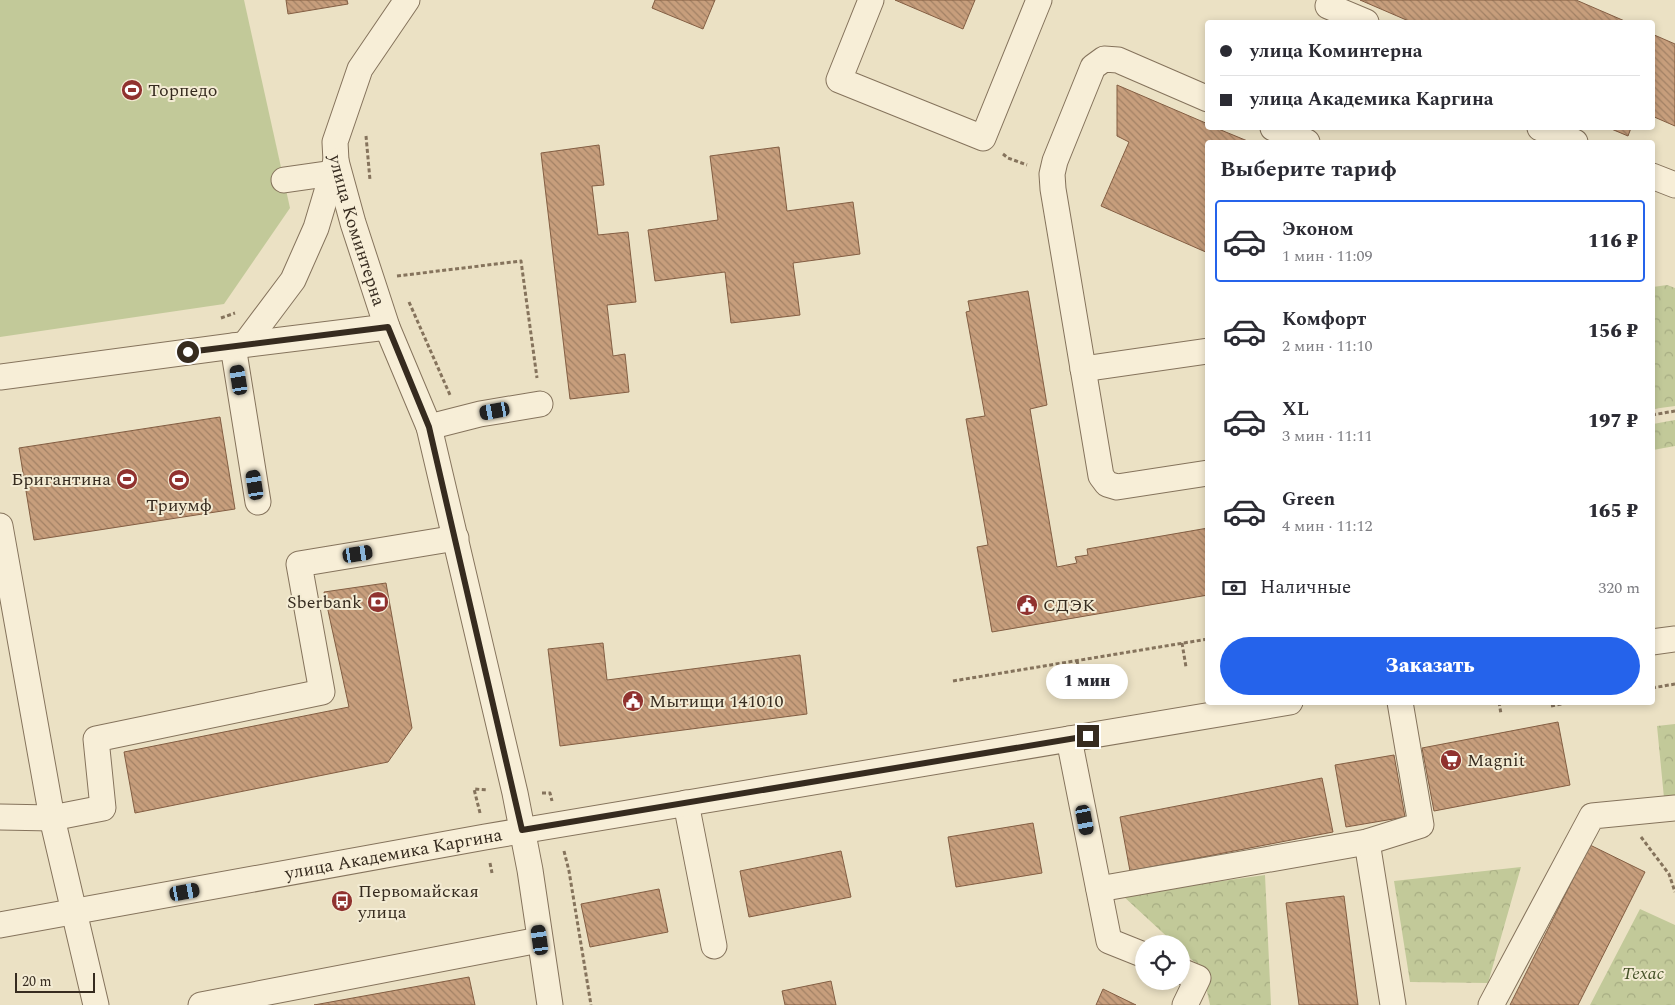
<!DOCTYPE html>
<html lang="ru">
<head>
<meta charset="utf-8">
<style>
  :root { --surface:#fff; --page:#f2f2f3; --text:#2b2b33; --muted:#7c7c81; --line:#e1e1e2; --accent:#2563eb }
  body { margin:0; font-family:Spectral,serif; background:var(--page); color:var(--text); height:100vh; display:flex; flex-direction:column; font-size:19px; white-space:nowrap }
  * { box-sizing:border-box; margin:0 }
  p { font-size:16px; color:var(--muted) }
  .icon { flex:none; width:28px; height:28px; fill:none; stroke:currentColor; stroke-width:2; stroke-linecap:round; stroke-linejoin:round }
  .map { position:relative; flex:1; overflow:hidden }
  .panel { position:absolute; left:1205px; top:140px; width:450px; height:565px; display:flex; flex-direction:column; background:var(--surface); border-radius:5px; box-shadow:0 2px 8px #0003 }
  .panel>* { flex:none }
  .banner { position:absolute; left:1205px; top:20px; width:450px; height:110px; border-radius:5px; box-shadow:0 2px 8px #0003; display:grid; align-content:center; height:110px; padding:0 15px; background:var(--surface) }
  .fabs { position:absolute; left:1135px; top:935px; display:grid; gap:10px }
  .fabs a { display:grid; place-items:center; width:55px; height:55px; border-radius:50%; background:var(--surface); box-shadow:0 2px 8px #0003; font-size:25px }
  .scale { position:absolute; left:15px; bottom:12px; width:80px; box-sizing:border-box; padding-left:5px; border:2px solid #362b1f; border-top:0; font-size:14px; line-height:18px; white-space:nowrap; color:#362b1f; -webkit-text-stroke:4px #f3ebd3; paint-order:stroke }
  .end { position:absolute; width:22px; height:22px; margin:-11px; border:6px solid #362b1f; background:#fff; box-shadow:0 0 0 2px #fff }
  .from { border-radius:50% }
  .bubble { position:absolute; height:35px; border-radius:18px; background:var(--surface); box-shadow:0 2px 8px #0003; font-size:16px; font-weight:800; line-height:35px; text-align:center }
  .car { position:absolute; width:15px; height:30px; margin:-15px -8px; border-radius:6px; box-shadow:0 0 4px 1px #0007; background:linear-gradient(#222 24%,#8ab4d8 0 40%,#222 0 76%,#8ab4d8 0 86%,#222 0) }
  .banner b { display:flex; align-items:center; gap:18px; height:48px; font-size:19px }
  .banner b+b { border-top:1px solid var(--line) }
  .banner i { width:12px; height:12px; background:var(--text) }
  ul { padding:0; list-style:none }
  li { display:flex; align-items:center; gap:15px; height:82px; margin:0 10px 8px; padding:0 5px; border:2px solid transparent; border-radius:5px }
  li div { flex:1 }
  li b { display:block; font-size:19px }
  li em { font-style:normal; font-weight:800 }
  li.active { border-color:var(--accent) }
  li>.icon { width:45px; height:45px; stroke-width:1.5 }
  h2 { padding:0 15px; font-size:22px; line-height:60px }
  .pay { display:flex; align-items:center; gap:12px; height:55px; padding:0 15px; font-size:19px }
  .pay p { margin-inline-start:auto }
  .action { display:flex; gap:10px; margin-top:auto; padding:10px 15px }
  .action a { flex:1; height:58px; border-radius:30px; background:var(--accent); color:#fff; font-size:20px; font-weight:800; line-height:58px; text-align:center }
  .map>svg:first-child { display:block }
  .grass { fill:#c2c999 }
  .park { fill:url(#park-crowns) }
  .building { fill:url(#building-back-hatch); stroke:#835e43 }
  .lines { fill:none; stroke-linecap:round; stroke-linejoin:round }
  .minor-casing { stroke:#85735c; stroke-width:27 }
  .path { stroke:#85735c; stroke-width:3; stroke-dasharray:4 2.5; stroke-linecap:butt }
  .minor { stroke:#f7eed7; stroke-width:25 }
  .route { stroke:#362b1f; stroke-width:6 }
  .labels { text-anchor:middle; stroke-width:4; stroke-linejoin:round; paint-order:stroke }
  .poi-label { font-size:18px; fill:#362b1f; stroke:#f3ebd3; text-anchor:start }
  .street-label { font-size:18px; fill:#362b1f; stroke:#f3ebd3 }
  .park-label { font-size:18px; font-style:italic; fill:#455127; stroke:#f3ebd3 }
</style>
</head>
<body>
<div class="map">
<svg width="1675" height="1005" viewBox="0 0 1675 1005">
  <defs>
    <pattern id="park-crowns" width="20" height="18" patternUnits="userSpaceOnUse" patternTransform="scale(1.25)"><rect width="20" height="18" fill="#c2c999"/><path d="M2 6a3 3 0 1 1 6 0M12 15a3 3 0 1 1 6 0" fill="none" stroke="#a7ad83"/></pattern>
    <pattern id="building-back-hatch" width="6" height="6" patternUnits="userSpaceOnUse" patternTransform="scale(1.25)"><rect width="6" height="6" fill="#c79e7c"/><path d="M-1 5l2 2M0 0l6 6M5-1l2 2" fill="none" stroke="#a28165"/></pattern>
  </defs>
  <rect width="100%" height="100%" fill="#ebe1c4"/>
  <path class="grass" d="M0,0H244L290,208L224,304L0,337Z"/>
  <path class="park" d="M1667,285L1675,288V406L1653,409V287Z
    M1675,420V446L1653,450V424Z
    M1675,724V797L1664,798L1657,726Z
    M1521,867L1488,983L1410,982L1394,881Z
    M1265,875L1271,1005H1210L1202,969L1181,950V944H1175L1122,895Z
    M1640,909L1675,925V1005H1590Z"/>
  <path class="building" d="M286,0H347L348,4L288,14Z
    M655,0H715L703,29L652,8Z
    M895,0H975L963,29Z
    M1360,0H1576L1627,22H1411Z
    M1652,34L1675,44V126L1652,116Z
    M1117,85L1208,124V128H1216L1250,142H1208V253L1101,206L1129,142L1117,136Z
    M1609,128H1631L1628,136Z
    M599,145L604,185L592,186L598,235L628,232L636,302L607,305L613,356L625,354L629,392L570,399L541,153Z
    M779,147L787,211L853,202L860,254L793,263L800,315L731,323L725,272L655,281L648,230L718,220L710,156Z
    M1028,291L1047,405L1030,409L1057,567L1077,563L1075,557L1088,555L1087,549L1208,528V595L992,632L977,547L988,545L966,419L985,416L966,312L970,311L968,301Z
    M220,417L235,509L34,540L19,448Z
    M386,583L412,728L388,762L135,813L124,752L349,707L324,592Z
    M603,643L607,680L800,655L807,714L560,746L548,649Z
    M1558,722L1570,785L1434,811L1422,748Z
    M1394,755L1405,817L1346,827L1335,765Z
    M1322,778L1333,832L1130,871L1120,817Z
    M1033,823L1042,873L956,887L948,837Z
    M1590,845L1645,872L1578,1005H1510Z
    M841,851L851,897L749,917L740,871Z
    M659,889L668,932L590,947L581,904Z
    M1344,896L1358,1005H1299L1286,903Z
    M469,977L475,1005H314Z
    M831,981L836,1005H785L782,991Z
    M1103,989L1136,1005H1096Z"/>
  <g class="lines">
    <g class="minor-casing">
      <g id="minor">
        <path id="s1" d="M407,0L360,69L335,142L336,161L353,223L387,327L429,427L515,793L530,870L550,1005"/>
        <path d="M871,0L839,80L983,138L1039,0"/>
        <path d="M1330,0L1328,6L1366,22"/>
        <path d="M1208,99L1118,60L1104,59L1093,67L1055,161L1052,174L1053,189L1101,476L1107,484L1117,487L1208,473"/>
        <path d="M1273,128L1307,142"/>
        <path d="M1540,128L1575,142"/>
        <path d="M1652,176L1675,185"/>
        <path d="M284,180L333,173"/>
        <path d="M245,344L293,280L316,228L336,161"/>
        <path d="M233,346L258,502"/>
        <path d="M1083,369L1208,351"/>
        <path d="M0,377L233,346L387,327"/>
        <path d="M429,427L480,414L540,404"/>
        <path d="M0,526L52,818L96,1005"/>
        <path d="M1652,642L1675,639"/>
        <path d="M1069,739L1109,941L1144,955"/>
        <path d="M686,803L714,946"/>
        <path d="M0,817L52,818L103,808L96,739L322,692L299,564L456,538"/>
        <path d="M1367,842L1393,1005"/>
        <path d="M1099,889L1367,842L1421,825L1400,702"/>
        <path id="s2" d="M0,925L485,837L1290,702"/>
        <path d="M1181,971L1198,978L1185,1005"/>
        <path d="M201,1005L539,940"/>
        <path d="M1491,1005L1592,816L1675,808"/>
      </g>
    </g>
    <path class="path" d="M366,136L370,180
      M1003,154L1008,158L1027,165
      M397,276L521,261L537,378
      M409,302L450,395
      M221,318L235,313
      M1652,415L1675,411
      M1182,643L1186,667
      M1077,660L1081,684
      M953,681L1208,639
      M1652,688L1675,684
      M1499,702L1501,714
      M1551,706L1572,702
      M542,793H550L552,801
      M480,813L474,789L488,790
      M1641,837L1669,874L1675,892
      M564,851L569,871L591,1005
      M490,863L492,873"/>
    <use href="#minor" class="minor"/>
  </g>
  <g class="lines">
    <path class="route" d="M188,352L388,327L429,427L522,830L1088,736"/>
  </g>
  <defs>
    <g id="stadium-disc" transform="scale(1.125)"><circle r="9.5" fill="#90322f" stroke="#f3ebd3"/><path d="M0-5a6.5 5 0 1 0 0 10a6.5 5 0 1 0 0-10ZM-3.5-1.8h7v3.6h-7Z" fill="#fff"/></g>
    <g id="bank-disc" transform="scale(1.125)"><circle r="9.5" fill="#90322f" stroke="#f3ebd3"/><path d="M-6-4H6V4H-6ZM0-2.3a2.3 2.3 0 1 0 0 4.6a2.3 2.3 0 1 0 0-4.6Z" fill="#fff"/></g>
    <g id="civic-disc" transform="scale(1.125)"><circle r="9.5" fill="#90322f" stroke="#f3ebd3"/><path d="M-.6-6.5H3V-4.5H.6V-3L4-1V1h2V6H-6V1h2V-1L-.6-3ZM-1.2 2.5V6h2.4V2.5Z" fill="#fff"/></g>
    <g id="supermarket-disc" transform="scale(1.125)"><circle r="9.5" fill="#90322f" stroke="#f3ebd3"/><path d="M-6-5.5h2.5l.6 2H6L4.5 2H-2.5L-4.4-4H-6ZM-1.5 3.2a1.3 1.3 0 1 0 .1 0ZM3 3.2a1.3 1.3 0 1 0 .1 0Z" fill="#fff"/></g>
    <g id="bus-disc" transform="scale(1.125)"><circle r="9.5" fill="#90322f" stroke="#f3ebd3"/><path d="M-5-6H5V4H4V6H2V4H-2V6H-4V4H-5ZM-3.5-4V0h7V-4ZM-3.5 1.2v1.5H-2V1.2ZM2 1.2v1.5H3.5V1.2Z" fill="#fff"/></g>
  </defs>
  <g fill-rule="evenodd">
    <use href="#stadium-disc" x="132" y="90"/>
    <use href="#stadium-disc" x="127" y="479"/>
    <use href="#stadium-disc" x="179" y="480"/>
    <use href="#bank-disc" x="378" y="602"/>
    <use href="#civic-disc" x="1027" y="605"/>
    <use href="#civic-disc" x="633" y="701"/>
    <use href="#supermarket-disc" x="1451" y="760"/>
    <use href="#bus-disc" x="342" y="901"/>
  </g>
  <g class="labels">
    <g class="poi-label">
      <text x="148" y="96">Торпедо</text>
      <text x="111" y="485" text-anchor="end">Бригантина</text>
      <text x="179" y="511" text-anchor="middle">Триумф</text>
      <text x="362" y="608" text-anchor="end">Sberbank</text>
      <text x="1043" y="611">СДЭК</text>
      <text x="649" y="707">Мытищи 141010</text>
      <text x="1467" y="766">Magnit</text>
      <text x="358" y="897">Первомайская<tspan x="358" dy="21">улица</tspan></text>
    </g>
    <g class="street-label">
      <text dy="6" stroke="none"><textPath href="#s1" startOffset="252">улица Коминтерна</textPath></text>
      <text dy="6" stroke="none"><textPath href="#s2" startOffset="400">улица Академика Каргина</textPath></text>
    </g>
    <g class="park-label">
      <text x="1643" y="979">Техас</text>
    </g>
  </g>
</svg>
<div class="fabs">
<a><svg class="icon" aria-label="locate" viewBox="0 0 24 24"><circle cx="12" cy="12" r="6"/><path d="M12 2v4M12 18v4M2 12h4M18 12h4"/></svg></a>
</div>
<div class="scale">20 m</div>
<i class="end from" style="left:188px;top:352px"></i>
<i class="end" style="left:1088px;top:736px"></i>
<div class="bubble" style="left:1046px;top:664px;width:82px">1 мин</div>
<i class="car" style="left:239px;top:380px;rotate:351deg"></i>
<i class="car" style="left:495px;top:411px;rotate:260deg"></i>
<i class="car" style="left:255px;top:485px;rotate:351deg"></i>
<i class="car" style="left:358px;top:554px;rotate:81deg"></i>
<i class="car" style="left:1085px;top:820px;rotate:169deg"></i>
<i class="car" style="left:185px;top:892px;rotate:80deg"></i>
<i class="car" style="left:540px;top:940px;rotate:352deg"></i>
<div class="banner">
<b><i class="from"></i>улица Коминтерна</b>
<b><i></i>улица Академика Каргина</b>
</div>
<section class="panel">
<h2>Выберите тариф</h2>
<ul>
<li class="active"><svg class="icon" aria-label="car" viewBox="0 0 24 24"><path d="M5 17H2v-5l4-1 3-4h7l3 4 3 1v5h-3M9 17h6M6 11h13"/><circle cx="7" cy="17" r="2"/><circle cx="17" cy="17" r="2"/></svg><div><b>Эконом</b><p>1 мин · 11:09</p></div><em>116 ₽</em></li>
<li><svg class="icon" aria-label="car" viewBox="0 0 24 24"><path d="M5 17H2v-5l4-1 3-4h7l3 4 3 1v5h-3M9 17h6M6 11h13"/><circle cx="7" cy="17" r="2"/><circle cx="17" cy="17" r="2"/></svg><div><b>Комфорт</b><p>2 мин · 11:10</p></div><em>156 ₽</em></li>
<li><svg class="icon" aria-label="car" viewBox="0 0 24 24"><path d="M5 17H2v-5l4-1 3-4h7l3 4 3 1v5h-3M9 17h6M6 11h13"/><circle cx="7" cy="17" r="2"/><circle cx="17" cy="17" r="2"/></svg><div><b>XL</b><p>3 мин · 11:11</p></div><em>197 ₽</em></li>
<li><svg class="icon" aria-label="car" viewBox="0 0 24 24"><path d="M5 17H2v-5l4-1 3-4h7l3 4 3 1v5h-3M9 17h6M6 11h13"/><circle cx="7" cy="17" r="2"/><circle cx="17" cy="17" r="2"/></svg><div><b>Green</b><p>4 мин · 11:12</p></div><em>165 ₽</em></li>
</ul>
<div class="pay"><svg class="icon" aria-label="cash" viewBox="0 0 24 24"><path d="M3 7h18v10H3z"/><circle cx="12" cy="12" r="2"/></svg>Наличные<p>320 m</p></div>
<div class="action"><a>Заказать</a></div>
</section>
</div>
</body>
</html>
